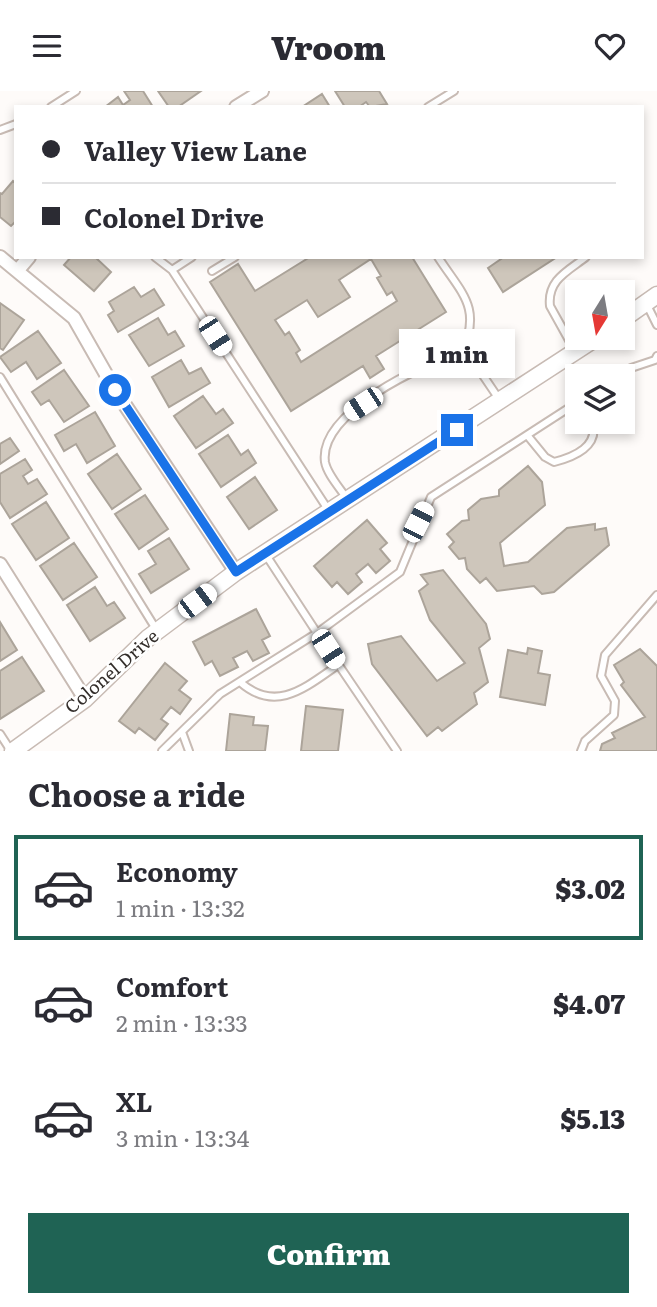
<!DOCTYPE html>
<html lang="en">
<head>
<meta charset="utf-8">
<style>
  :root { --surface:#fff; --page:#f7f7f7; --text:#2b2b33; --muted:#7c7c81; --line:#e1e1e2; --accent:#1f6354 }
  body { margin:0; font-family:Literata,serif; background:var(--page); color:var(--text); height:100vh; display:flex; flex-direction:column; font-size:26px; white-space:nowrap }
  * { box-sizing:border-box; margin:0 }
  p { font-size:23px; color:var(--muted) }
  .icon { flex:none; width:38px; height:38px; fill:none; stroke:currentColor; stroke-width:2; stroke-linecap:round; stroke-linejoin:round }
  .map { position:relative; height:660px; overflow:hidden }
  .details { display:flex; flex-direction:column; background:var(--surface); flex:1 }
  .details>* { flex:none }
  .guide { position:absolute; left:14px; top:14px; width:630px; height:154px; border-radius:0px; box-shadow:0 4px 10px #0003; display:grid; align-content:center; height:154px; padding:0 28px; background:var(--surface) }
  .needle { width:46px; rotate:191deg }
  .controls { position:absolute; left:565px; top:189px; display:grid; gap:14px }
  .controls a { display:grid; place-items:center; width:70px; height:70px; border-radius:0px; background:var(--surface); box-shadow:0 4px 10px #0003; font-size:35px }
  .end { position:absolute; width:32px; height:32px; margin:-16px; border:9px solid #1a73e8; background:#fff; box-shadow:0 0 0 4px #fff }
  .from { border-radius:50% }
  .bubble { position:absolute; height:49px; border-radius:0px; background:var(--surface); box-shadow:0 4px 10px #0003; font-size:23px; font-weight:800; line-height:49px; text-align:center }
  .car { position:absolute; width:21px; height:42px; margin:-21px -10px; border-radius:9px; box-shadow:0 0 5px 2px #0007; background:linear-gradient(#fff 24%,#345 0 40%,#fff 0 76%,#345 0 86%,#fff 0) }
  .guide b { display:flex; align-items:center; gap:24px; height:66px; font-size:26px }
  .guide b+b { border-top:2px solid var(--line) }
  .guide i { width:18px; height:18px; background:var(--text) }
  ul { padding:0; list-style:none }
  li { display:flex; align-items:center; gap:21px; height:105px; margin:0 14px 10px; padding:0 14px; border:4px solid transparent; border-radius:0px }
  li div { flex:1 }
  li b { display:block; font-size:26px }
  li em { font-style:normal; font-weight:800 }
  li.selected { border-color:var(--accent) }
  li>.icon { width:63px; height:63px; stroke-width:1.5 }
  h2 { padding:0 28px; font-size:32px; line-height:84px }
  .button { display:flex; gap:14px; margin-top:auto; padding:14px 28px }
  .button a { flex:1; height:80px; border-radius:0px; background:var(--accent); color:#fff; font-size:28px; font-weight:800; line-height:80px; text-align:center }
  header { display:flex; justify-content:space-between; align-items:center; height:91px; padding:0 28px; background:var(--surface); font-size:32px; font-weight:800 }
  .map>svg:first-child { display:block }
  .building { fill:#cec6bb; stroke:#aca49a; stroke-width:2; fill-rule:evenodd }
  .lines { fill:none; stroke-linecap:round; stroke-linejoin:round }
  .lane-casing { stroke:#c8bbb4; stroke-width:10 }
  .street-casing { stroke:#c8bbb4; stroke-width:16 }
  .secondary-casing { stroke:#c8bbb4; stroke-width:19 }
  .lane { stroke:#fff; stroke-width:6 }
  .street { stroke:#fff; stroke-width:12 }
  .secondary { stroke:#fff; stroke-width:16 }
  .route { stroke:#1a73e8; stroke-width:9 }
  .labels { text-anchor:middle; stroke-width:5; stroke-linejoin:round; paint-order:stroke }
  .street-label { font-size:18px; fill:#332e2b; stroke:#fff }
</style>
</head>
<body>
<header><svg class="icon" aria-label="menu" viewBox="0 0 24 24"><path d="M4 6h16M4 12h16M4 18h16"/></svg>Vroom<svg class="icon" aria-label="heart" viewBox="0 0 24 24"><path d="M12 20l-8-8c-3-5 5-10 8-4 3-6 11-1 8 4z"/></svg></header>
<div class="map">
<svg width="657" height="660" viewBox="0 0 657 660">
  <rect width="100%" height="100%" fill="#fefbf9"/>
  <path class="building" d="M124,0H143L153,16H105L118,6L123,14L130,9Z
    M158,0H201L178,16H169Z
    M335,0H379L387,13L370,16L366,11L359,16H345Z
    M322,3L330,16H302Z
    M13,90L16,93V130L11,135L0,126V102L2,103Z
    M71,166H95L111,181L94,200L64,174Z
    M310,166H412L446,221L376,265L384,278L370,287L363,275L291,320L210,191L238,173L255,200ZM371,168L381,185L377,187L387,204L392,201L397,210L301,271L296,262L300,259L289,241L285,244L275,229L307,209L318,226L350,206L339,189Z
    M504,166H557L503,201L488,177Z
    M134,196L141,206L154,198L164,214L118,241L108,224L114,220L109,211Z
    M0,212L24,229L3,259L0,257Z
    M158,227L168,244L175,240L184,255L149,275L129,244Z
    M38,240L61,272L37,288L26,271L11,281L0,266Z
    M181,269L189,283L201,277L210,292L169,316L152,286Z
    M64,279L89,315L64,331L49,309L41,314L32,301Z
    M203,305L216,323L223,318L233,332L196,357L174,325Z
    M95,321L115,355L87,372L76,353L64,360L55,344Z
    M228,344L241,364L248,359L256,372L221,396L199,363Z
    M10,347L19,360L0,373V353Z
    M117,363L141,398L112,418L88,383Z
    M25,368L32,379L23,385L28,393L37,388L47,403L10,427L0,411V383Z
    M528,375L542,391L545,414L500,452L504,475L528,471L567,437L595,433V439L606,437L609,454L554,501L542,503L534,495L497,500L486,487L480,492L467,478L465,467L459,468L449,456L454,451L447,443L462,430L469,429L468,419L481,408L499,405V399Z
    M255,386L277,419L249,438L227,406Z
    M145,404L168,438L139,458L115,423Z
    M46,411L69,447L36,469L12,433Z
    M367,429L387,452L380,458L390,470L376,482L368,473L356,483L362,491L348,503L337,491L332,496L314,475Z
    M169,447L189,478L151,502L139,483L156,473L148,460Z
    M74,452L97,486L63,509L40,475Z
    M443,479L486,533L490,548L479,557L488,591L474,602L477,613L442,640L438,636L427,645L372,573L368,553L401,545L437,590L465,572L430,529L419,500L428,493L421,484Z
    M95,496L107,515L114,511L125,527L90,550L67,514Z
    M256,518L270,545L262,549L269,562L253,570L247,560L233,567L238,576L220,585L212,570L205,574L193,551Z
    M0,531L17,559L0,570Z
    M528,557L542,560L538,582L550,584L545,614L500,606L508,559L527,563Z
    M640,558L657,575V660H600L602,653L615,647L612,642L645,626L621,594L624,591L614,574Z
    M22,566L44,600L0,628V580Z
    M165,572L187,590L179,599L191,608L180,623L171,616L161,628L168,633L155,649L139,637L135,642L119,630Z
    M306,615L343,619L338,660H301Z
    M230,623L254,626L253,634L268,635L265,660H226Z"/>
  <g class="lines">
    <g class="lane-casing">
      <path id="lane" d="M51,16L76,0
        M428,16L454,0
        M0,39L16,33
        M155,166L172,179L329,420
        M438,166C462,203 482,216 462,262
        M172,179L192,166
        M212,180L235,166
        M647,214L657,234
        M575,260L550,215C547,189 568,180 586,166
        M618,285L631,277L655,269L657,265
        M0,286L156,538
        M527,344L545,366L554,371C574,366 600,355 592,331
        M347,408C340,397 327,383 325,371C318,322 423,272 462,262L478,277L499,308
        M240,591C276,623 306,596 338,574
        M182,641L189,660
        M0,643L11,660
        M162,660L220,603L317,542L266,464
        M397,660L317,542L400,481L431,406L578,311
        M581,660L585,650L614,624L615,610L601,585L605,564L657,504"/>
    </g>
    <g class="street-casing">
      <path id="street" d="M236,16L262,0
        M0,166L74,227L115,299L236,481
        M18,179L29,166
        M0,473L85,608"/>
    </g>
    <g class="secondary-casing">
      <path id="secondary" d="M623,228L657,204
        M13,660L85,608L148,547L236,481L596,247"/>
    </g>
    <use href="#lane" class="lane"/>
    <use href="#street" class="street"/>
    <use href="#secondary" class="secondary"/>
  </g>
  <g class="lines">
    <path class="route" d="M115,299L236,481L457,339"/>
  </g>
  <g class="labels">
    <g class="street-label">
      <text transform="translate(112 581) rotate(-41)" y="6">Colonel Drive</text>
    </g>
  </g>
</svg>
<div class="controls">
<a><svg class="needle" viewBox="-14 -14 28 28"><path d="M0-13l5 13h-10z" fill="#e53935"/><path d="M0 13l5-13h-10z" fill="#7c7c81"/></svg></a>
<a><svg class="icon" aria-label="layers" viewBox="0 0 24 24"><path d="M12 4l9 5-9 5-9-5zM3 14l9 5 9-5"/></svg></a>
</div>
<i class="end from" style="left:115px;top:299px"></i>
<i class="end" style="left:457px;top:339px"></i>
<div class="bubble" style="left:399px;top:238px;width:116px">1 min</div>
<i class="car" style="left:215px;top:245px;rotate:147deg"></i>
<i class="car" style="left:363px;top:313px;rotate:237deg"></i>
<i class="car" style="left:418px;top:431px;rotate:27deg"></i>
<i class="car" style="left:197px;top:510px;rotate:53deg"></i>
<i class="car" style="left:328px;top:558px;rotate:147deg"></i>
<div class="guide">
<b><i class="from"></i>Valley View Lane</b>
<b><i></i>Colonel Drive</b>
</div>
</div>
<section class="details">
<h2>Choose a ride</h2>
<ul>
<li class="selected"><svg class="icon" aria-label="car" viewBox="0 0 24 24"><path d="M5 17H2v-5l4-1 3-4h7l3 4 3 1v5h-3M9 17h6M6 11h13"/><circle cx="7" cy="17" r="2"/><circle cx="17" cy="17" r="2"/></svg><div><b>Economy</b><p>1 min · 13:32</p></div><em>$3.02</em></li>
<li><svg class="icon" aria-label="car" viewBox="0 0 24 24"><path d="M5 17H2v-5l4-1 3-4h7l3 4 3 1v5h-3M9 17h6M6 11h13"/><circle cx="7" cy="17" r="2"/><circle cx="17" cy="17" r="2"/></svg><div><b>Comfort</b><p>2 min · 13:33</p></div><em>$4.07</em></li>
<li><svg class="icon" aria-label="car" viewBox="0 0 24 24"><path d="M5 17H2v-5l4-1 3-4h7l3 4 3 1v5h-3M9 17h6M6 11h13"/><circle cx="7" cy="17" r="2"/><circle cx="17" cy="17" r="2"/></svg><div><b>XL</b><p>3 min · 13:34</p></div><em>$5.13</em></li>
</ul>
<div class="button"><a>Confirm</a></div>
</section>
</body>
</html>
